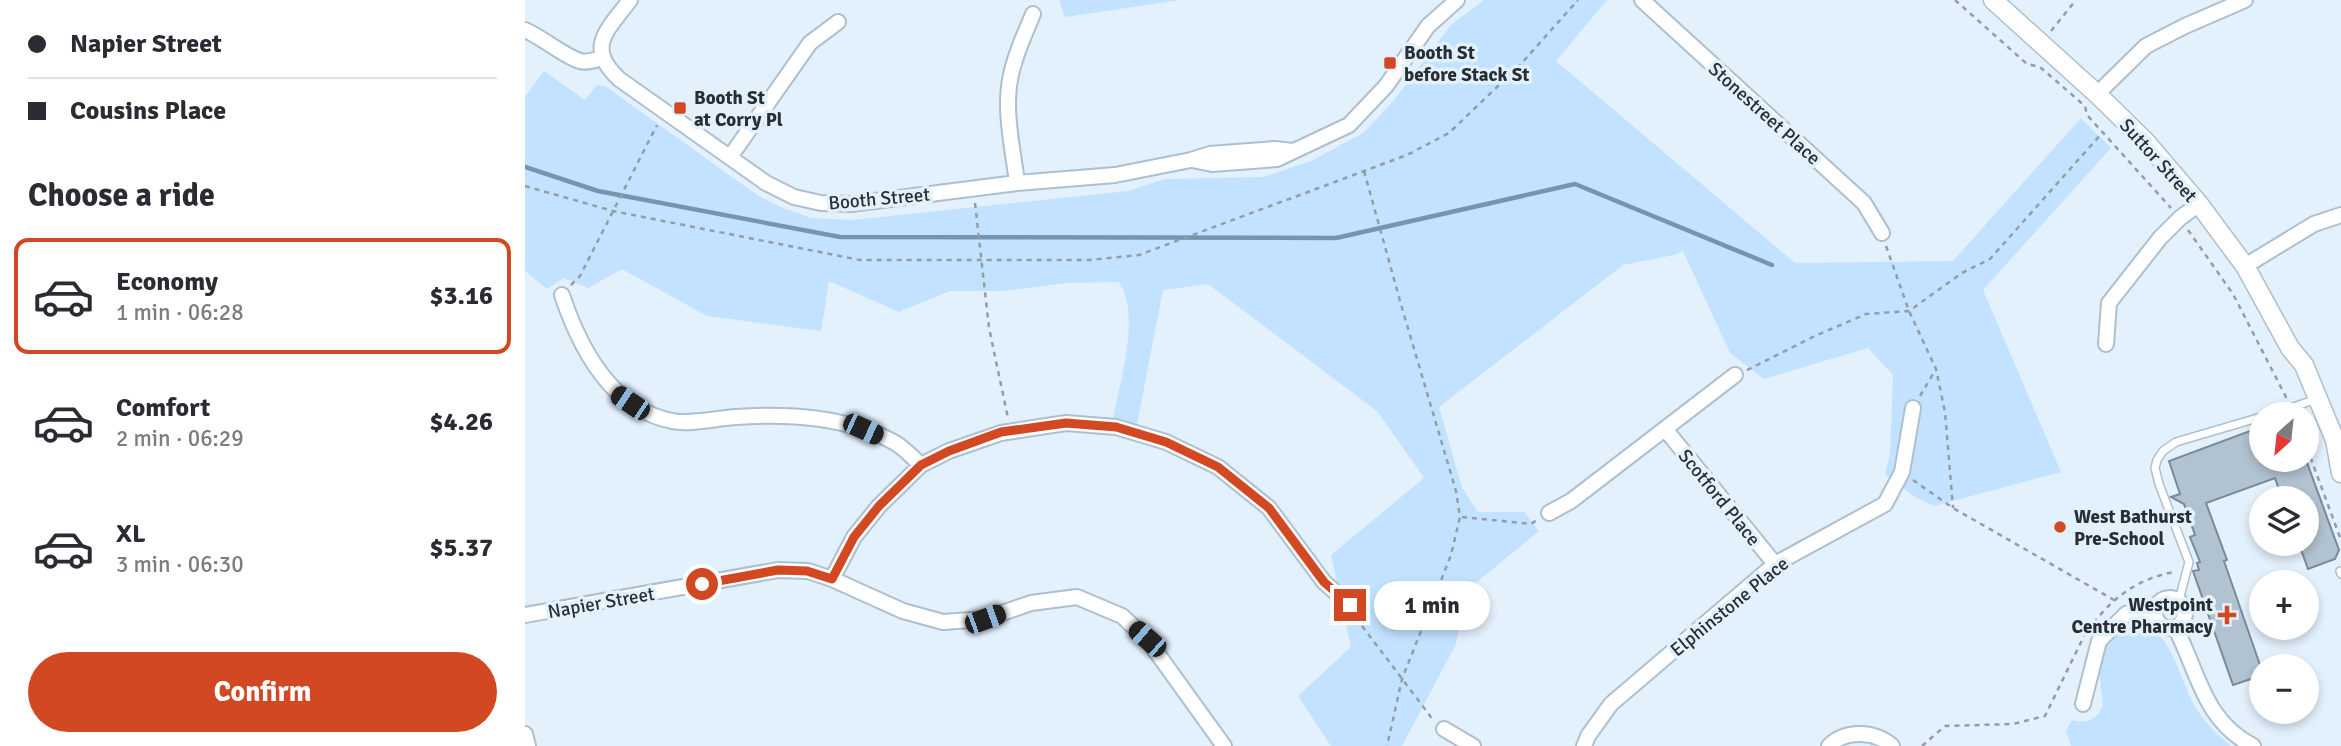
<!DOCTYPE html>
<html lang="en">
<head>
<meta charset="utf-8">
<style>
  :root { --surface:#fff; --page:#f7f7f7; --text:#2b2b33; --muted:#7c7c81; --line:#e1e1e2; --accent:#d24823 }
  body { margin:0; font-family:Signika,sans-serif; background:var(--page); color:var(--text); height:100vh; display:flex; flex-direction:column; font-size:26px; white-space:nowrap }
  * { box-sizing:border-box; margin:0 }
  p { font-size:23px; color:var(--muted) }
  .icon { flex:none; width:38px; height:38px; fill:none; stroke:currentColor; stroke-width:2; stroke-linecap:round; stroke-linejoin:round }
  .map { position:relative; flex:1; overflow:hidden }
  .side { display:flex; flex-direction:column; background:var(--surface); width:525px }
  .side>* { flex:none }
  .top-card { display:grid; align-content:center; height:154px; padding:0 28px; background:var(--surface) }
  .needle { width:46px; rotate:207deg }
  .tools { position:absolute; left:1724px; top:402px; display:grid; gap:14px }
  .tools a { display:grid; place-items:center; width:70px; height:70px; border-radius:50%; background:var(--surface); box-shadow:0 4px 10px #0003; font-size:35px }
  .end { position:absolute; width:32px; height:32px; margin:-16px; border:9px solid #d24823; background:#fff; box-shadow:0 0 0 4px #fff }
  .from { border-radius:50% }
  .bubble { position:absolute; height:49px; border-radius:24px; background:var(--surface); box-shadow:0 4px 10px #0003; font-size:23px; font-weight:700; line-height:49px; text-align:center }
  .car { position:absolute; width:21px; height:42px; margin:-21px -10px; border-radius:9px; box-shadow:0 0 5px 2px #0007; background:linear-gradient(#222 24%,#8ab4d8 0 40%,#222 0 76%,#8ab4d8 0 86%,#222 0) }
  .top-card b { display:flex; align-items:center; gap:24px; height:66px; font-size:26px }
  .top-card b+b { border-top:2px solid var(--line) }
  .top-card i { width:18px; height:18px; background:var(--text) }
  ul { padding:0; list-style:none }
  li { display:flex; align-items:center; gap:21px; height:116px; margin:0 14px 10px; padding:0 14px; border:4px solid transparent; border-radius:14px }
  li div { flex:1 }
  li b { display:block; font-size:26px }
  li em { font-style:normal; font-weight:700 }
  li.active { border-color:var(--accent) }
  li>.icon { width:63px; height:63px; stroke-width:1.5 }
  h2 { padding:0 28px; font-size:32px; line-height:84px }
  .button { display:flex; gap:14px; margin-top:auto; padding:14px 28px }
  .button a { flex:1; height:80px; border-radius:42px; background:var(--accent); color:#fff; font-size:28px; font-weight:700; line-height:80px; text-align:center }
  main { display:flex; flex:1; min-height:0 }
  .map>svg:first-child { display:block }
  .green { fill:#c2e2ff }
  .lines { fill:none; stroke-linecap:round; stroke-linejoin:round }
  .stream { stroke:#7594b0; stroke-width:4.5 }
  .building { fill:#b1c2d0; stroke:#7a8a98; stroke-width:2 }
  .service-casing { stroke:#aebfce; stroke-width:10 }
  .minor-casing { stroke:#aebfce; stroke-width:18 }
  .tertiary-casing { stroke:#aebfce; stroke-width:21 }
  .path { stroke:#929da6; stroke-width:2.5; stroke-dasharray:5 5; stroke-linecap:butt }
  .service { stroke:#fff; stroke-width:7 }
  .minor { stroke:#fff; stroke-width:14 }
  .tertiary { stroke:#fff; stroke-width:18 }
  .route { stroke:#d24823; stroke-width:9 }
  .poi-dot { fill:#d24823; stroke:#e3f1fd; stroke-width:2.5 }
  .labels { text-anchor:middle; stroke-width:7; stroke-linejoin:round; paint-order:stroke }
  .poi-label { font-size:19px; font-weight:bold; fill:#282f34; stroke:#e3f1fd; text-anchor:start }
  .street-label { font-size:19px; fill:#282f34; stroke:#e3f1fd }
</style>
</head>
<body>
<main>
<section class="side">
<div class="top-card">
<b><i class="from"></i>Napier Street</b>
<b><i></i>Cousins Place</b>
</div>
<h2>Choose a ride</h2>
<ul>
<li class="active"><svg class="icon" aria-label="car" viewBox="0 0 24 24"><path d="M5 17H2v-5l4-1 3-4h7l3 4 3 1v5h-3M9 17h6M6 11h13"/><circle cx="7" cy="17" r="2"/><circle cx="17" cy="17" r="2"/></svg><div><b>Economy</b><p>1 min · 06:28</p></div><em>$3.16</em></li>
<li><svg class="icon" aria-label="car" viewBox="0 0 24 24"><path d="M5 17H2v-5l4-1 3-4h7l3 4 3 1v5h-3M9 17h6M6 11h13"/><circle cx="7" cy="17" r="2"/><circle cx="17" cy="17" r="2"/></svg><div><b>Comfort</b><p>2 min · 06:29</p></div><em>$4.26</em></li>
<li><svg class="icon" aria-label="car" viewBox="0 0 24 24"><path d="M5 17H2v-5l4-1 3-4h7l3 4 3 1v5h-3M9 17h6M6 11h13"/><circle cx="7" cy="17" r="2"/><circle cx="17" cy="17" r="2"/></svg><div><b>XL</b><p>3 min · 06:30</p></div><em>$5.37</em></li>
</ul>
<div class="button"><a>Confirm</a></div>
</section>
<div class="map">
<svg width="1816" height="746" viewBox="0 0 1816 746">
  <rect width="100%" height="100%" fill="#e3f1fd"/>
  <path class="green" d="M534,0H655L540,17Z
    M959,0H1082L1031,61L1270,263L1428,261L1556,118L1586,148L1458,290L1536,472L1409,506L1390,497L1360,474L1365,454L1368,375L1343,348L1239,379L1205,353L1158,251L1149,255L1098,265L914,407L937,488L953,512H999L1014,531L942,590L931,644L877,746H806L773,696L826,647L806,555L899,478L852,411L683,284L638,290L612,424L588,419C595,382 616,314 594,282L542,283L480,291H425L374,312L304,281L296,331L182,316L97,269L63,288L39,278L22,289L0,271V97L19,71L60,100L72,85L80,86L232,195L253,206L286,218L327,220L603,191L640,179L739,177L786,161L838,133L866,104L926,25Z
    M1607,618C1647,626 1654,680 1672,710C1681,724 1693,735 1706,746H1546L1541,731L1547,720C1562,724 1572,720 1578,705C1576,683 1568,654 1585,635C1591,629 1600,623 1607,618Z"/>
  <g class="lines">
    <path class="stream" d="M0,167L73,191L315,237L811,238L1050,184L1247,265"/>
  </g>
  <path class="building" d="M1736,427V460H1781L1814,550L1810,559L1783,569L1774,544H1782V499H1757L1750,478L1681,503L1702,560L1699,561L1736,668V671L1728,674L1729,678L1708,685L1668,571L1674,570L1672,563L1675,562L1665,537L1670,535L1659,504L1646,497L1655,494L1644,461Z"/>
  <g class="lines">
    <g class="service-casing">
      <path id="service" d="M1745,415L1783,402
        M1815,571L1816,574
        M1654,600L1664,562L1634,484L1630,468L1632,460L1638,451L1651,442L1736,417"/>
    </g>
    <g class="minor-casing">
      <path id="minor" d="M105,0C82,31 60,47 94,79L241,183L269,197L296,203L326,204L492,183L590,175L666,160L685,154L750,149L768,151
        M1117,0L1339,203L1357,233
        M0,30C18,38 39,56 55,61C62,63 70,60 77,58
        M1572,94L1621,46L1660,26L1720,0
        M205,157L285,43L313,22
        M667,160L687,164L752,159L824,125L861,86L903,26L932,0
        M492,183C488,148 478,110 486,75C490,54 500,34 508,14
        M1720,266L1789,224L1816,215
        M37,295C55,349 86,409 147,421C164,425 193,418 211,417C263,413 326,417 372,444C381,450 388,458 396,465
        M1581,344L1584,303L1635,238L1655,218L1674,204
        M1140,429L1250,564
        M1024,513L1046,501L1210,375
        M307,579L329,537L354,506L396,465L424,451L476,433L541,423L591,427L641,442L693,467L744,508L799,582L825,605
        M1630 613a15 15 0 1 1 30 0a15 15 0 1 1-30 0Z
        M0,615L253,570L283,571L307,579L378,611L418,622L460,619L506,603L552,597L597,616L622,639L699,746
        M1650,627C1674,673 1678,720 1728,746
        M1558,704L1574,641L1601,614L1609,611L1630,613
        M919,729L948,746
        M0,734L3,746
        M1059,746L1063,736L1086,704L1250,564L1360,504L1377,472L1388,408
        M1304,746C1321,729 1350,731 1367,746"/>
    </g>
    <g class="tertiary-casing">
      <path id="tertiary" d="M1468,0L1572,94L1621,142L1674,204L1720,266L1765,348L1779,365L1810,440L1816,473"/>
    </g>
    <path class="path" d="M1430,0L1502,64L1515,67L1560,106L1562,115L1646,208
      M1526,31L1551,0
      M839,171L877,308L931,491L935,517L926,555L877,679L862,746
      M0,186L88,211L335,260H563L614,255L882,155L924,133L995,65L1053,0
      M450,203L464,328L483,418
      M1663,230L1708,294L1762,399
      M1361,246L1384,311L1411,369L1420,412L1428,508
      M46,285L55,276L132,125
      M1222,370L1290,336L1341,314L1384,311L1437,273L1465,259L1578,132
      M1395,396L1411,369
      M1782,448L1816,540
      M1388,480L1428,508L1589,600
      M937,517L1006,524L1012,520
      M831,618L909,721
      M1563,631C1584,600 1612,578 1650,572
      M1397,746L1420,726L1488,724L1520,716L1559,636"/>
    <use href="#service" class="service"/>
    <use href="#minor" class="minor"/>
    <use href="#tertiary" class="tertiary"/>
  </g>
  <g class="lines">
    <path class="route" d="M177,584L253,570L282,571L307,579L329,537L354,506L396,465L424,451L476,432L541,423L591,427L641,442L693,467L744,508L799,582L825,605"/>
  </g>
  <g class="poi-dot">
    <rect x="858" y="56" width="14" height="14" rx="3.5"/>
    <rect x="148" y="101" width="14" height="14" rx="3.5"/>
    <circle cx="1535" cy="527" r="7"/>
    <path d="M1698.5 604.5h7v7h7v7h-7v7h-7v-7h-7v-7h7z"/>
  </g>
  <g class="labels">
    <g class="poi-label">
      <text x="879" y="59">Booth St<tspan x="879" dy="22">before Stack St</tspan></text>
      <text x="169" y="104">Booth St<tspan x="169" dy="22">at Corry Pl</tspan></text>
      <text x="1549" y="523">West Bathurst<tspan x="1549" dy="22">Pre-School</tspan></text>
      <text x="1688" y="611" text-anchor="end">Westpoint<tspan x="1688" dy="22">Centre Pharmacy</tspan></text>
    </g>
    <g class="street-label">
      <text transform="translate(1240 113) rotate(42)" y="7">Stonestreet Place</text>
      <text transform="translate(1634 160) rotate(48)" y="7">Suttor Street</text>
      <text transform="translate(354 198) rotate(-5)" y="7">Booth Street</text>
      <text transform="translate(1195 497) rotate(51)" y="7">Scotford Place</text>
      <text transform="translate(76 602) rotate(-10)" y="7">Napier Street</text>
      <text transform="translate(1204 606) rotate(-39)" y="7">Elphinstone Place</text>
    </g>
  </g>
</svg>
<div class="tools">
<a><svg class="needle" viewBox="-14 -14 28 28"><path d="M0-13l5 13h-10z" fill="#e53935"/><path d="M0 13l5-13h-10z" fill="#7c7c81"/></svg></a>
<a><svg class="icon" aria-label="layers" viewBox="0 0 24 24"><path d="M12 4l9 5-9 5-9-5zM3 14l9 5 9-5"/></svg></a>
<a>+</a>
<a>−</a>
</div>
<i class="end from" style="left:177px;top:584px"></i>
<i class="end" style="left:825px;top:605px"></i>
<div class="bubble" style="left:849px;top:581px;width:116px">1 min</div>
<i class="car" style="left:105px;top:403px;rotate:304deg"></i>
<i class="car" style="left:338px;top:429px;rotate:115deg"></i>
<i class="car" style="left:460px;top:619px;rotate:70deg"></i>
<i class="car" style="left:622px;top:639px;rotate:311deg"></i>
</div>
</main>
</body>
</html>
